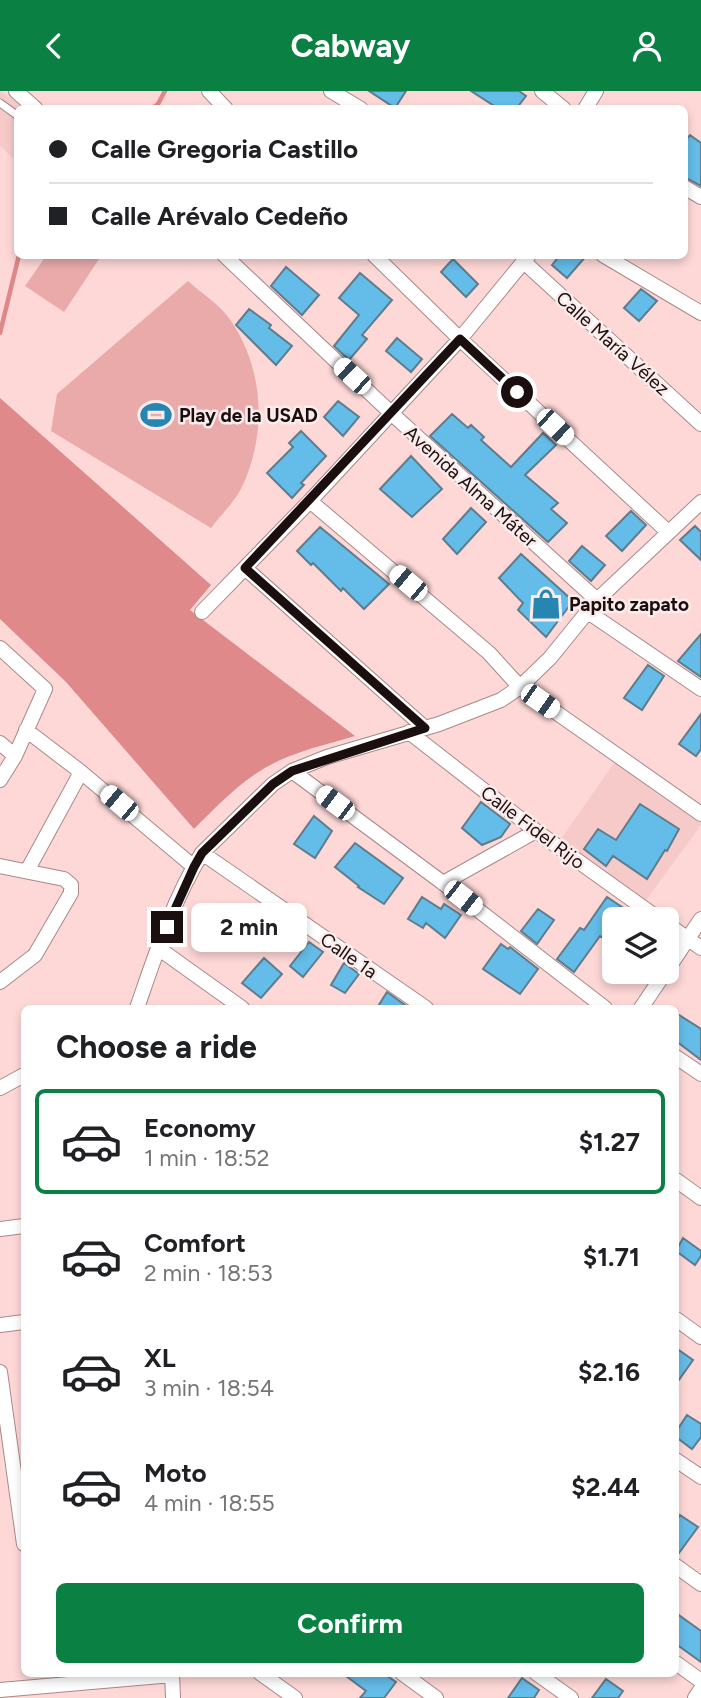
<!DOCTYPE html>
<html lang="en">
<head>
<meta charset="utf-8">
<style>
  :root { --surface:#fff; --page:#f2f2f2; --text:#202124; --muted:#757577; --line:#e0e0e0; --accent:#0b8043 }
  body { margin:0; font-family:Figtree,sans-serif; background:var(--page); color:var(--text); height:100vh; display:flex; flex-direction:column; font-size:26px; white-space:nowrap }
  * { box-sizing:border-box; margin:0 }
  p { font-size:23px; color:var(--muted) }
  .icon { flex:none; width:38px; height:38px; fill:none; stroke:currentColor; stroke-width:2; stroke-linecap:round; stroke-linejoin:round }
  .map { position:relative; flex:1; overflow:hidden }
  .details { position:absolute; left:21px; top:914px; width:658px; height:672px; display:flex; flex-direction:column; background:var(--surface); border-radius:10px; box-shadow:0 4px 10px #0003 }
  .details>* { flex:none }
  .guide { position:absolute; left:14px; top:14px; width:674px; height:154px; border-radius:10px; box-shadow:0 4px 10px #0003; display:grid; align-content:center; height:154px; padding:0 35px; background:var(--surface) }
  .controls { position:absolute; left:602px; top:816px; display:grid; gap:14px }
  .controls a { display:grid; place-items:center; width:77px; height:77px; border-radius:10px; background:var(--surface); box-shadow:0 4px 10px #0003; font-size:35px }
  .end { position:absolute; width:32px; height:32px; margin:-16px; border:9px solid #1a0e0e; background:#fff; box-shadow:0 0 0 4px #fff }
  .from { border-radius:50% }
  .bubble { position:absolute; height:49px; border-radius:10px; background:var(--surface); box-shadow:0 4px 10px #0003; font-size:23px; font-weight:700; line-height:49px; text-align:center }
  .car { position:absolute; width:21px; height:42px; margin:-21px -10px; border-radius:9px; box-shadow:0 0 5px 2px #0007; background:linear-gradient(#fff 24%,#345 0 40%,#fff 0 76%,#345 0 86%,#fff 0) }
  .guide b { display:flex; align-items:center; gap:24px; height:66px; font-size:26px }
  .guide b+b { border-top:2px solid var(--line) }
  .guide i { width:18px; height:18px; background:var(--text) }
  ul { padding:0; list-style:none }
  li { display:flex; align-items:center; gap:21px; height:105px; margin:0 14px 10px; padding:0 21px; border:4px solid transparent; border-radius:10px }
  li div { flex:1 }
  li b { display:block; font-size:26px }
  li em { font-style:normal; font-weight:700 }
  li.active { border-color:var(--accent) }
  li>.icon { width:63px; height:63px; stroke-width:1.5 }
  h2 { padding:0 35px; font-size:32px; line-height:84px }
  .button { display:flex; gap:14px; margin-top:auto; padding:14px 35px }
  .button a { flex:1; height:80px; border-radius:10px; background:var(--accent); color:#fff; font-size:28px; font-weight:700; line-height:80px; text-align:center }
  header { display:flex; justify-content:space-between; align-items:center; height:91px; padding:0 35px; background:var(--accent); color:#fff; font-size:32px; font-weight:700 }
  .map>svg:first-child { display:block }
  .built { fill:#f7caca }
  .green { fill:#eaaaaa }
  .forest { fill:#df898a }
  .lines { fill:none; stroke-linecap:round; stroke-linejoin:round }
  .stream { stroke:#de8889; stroke-width:4.5 }
  .building { fill:#64bce8; stroke:#5f7c8c; stroke-width:2 }
  .lane-casing { stroke:#a88; stroke-width:9 }
  .street-casing { stroke:#a88; stroke-width:16 }
  .lane { stroke:#fff; stroke-width:7 }
  .street { stroke:#fff; stroke-width:14 }
  .route { stroke:#1a0e0e; stroke-width:9 }
  .labels { text-anchor:middle; stroke-width:5; stroke-linejoin:round; paint-order:stroke }
  .street-label { font-size:19px; fill:#1a0e0e; stroke:#fbebeb }
  .poi-label { font-size:19px; font-weight:bold; fill:#1a0e0e; stroke:#fbebeb; text-anchor:start }
</style>
</head>
<body>
<header><svg class="icon" aria-label="back" viewBox="0 0 24 24"><path d="M15 5l-7 7 7 7"/></svg>Cabway<svg class="icon" aria-label="person" viewBox="0 0 24 24"><circle cx="12" cy="8" r="4"/><path d="M4 21q1-7 8-7t8 7"/></svg></header>
<div class="map">
<svg width="701" height="1607" viewBox="0 0 701 1607">
  <rect width="100%" height="100%" fill="#fdd8d7"/>
  <path class="built" d="M0,0L25,17L18,18L17,71L0,55Z
    M619,665L701,723V734L642,815L556,755Z"/>
  <path class="green" d="M46,165H101L64,221L25,195Z
    M188,190C201,202 219,213 229,227C264,276 268,343 241,398C234,411 221,424 211,437L51,340L57,303Z"/>
  <path class="forest" d="M0,307L211,494L190,519L355,645C321,655 283,663 254,684C232,699 213,719 194,738L66,591L0,528Z"/>
  <g class="lines">
    <path class="stream" d="M151,18L158,13L165,0
      M0,242L19,164"/>
  </g>
  <path class="building" d="M369,0H406L395,17Z
    M471,0H519L526,5L516,18H499Z
    M690,44L701,52V95L684,86V51Z
    M560,164H587L567,187L552,174Z
    M453,168L478,193L466,206L441,181Z
    M286,176L319,204L302,224L271,195Z
    M360,182L392,209L362,244L367,248L349,269L334,255L359,224L339,207Z
    M641,198L657,210L639,230L624,217Z
    M249,218L271,234L269,237L292,255L276,274L236,234Z
    M397,247L422,268L411,281L386,260Z
    M338,310L359,326L343,345L324,326Z
    M452,323L468,337L471,334L484,346L481,349L511,376L543,342L556,354L525,384L558,412L551,418L567,432L548,451L430,345Z
    M301,340L326,365L301,392L304,394L292,407L267,382L293,356L289,352Z
    M411,365L442,398L412,426L380,398Z
    M471,417L486,431L457,463L443,448Z
    M631,420L646,434L622,460L606,445Z
    M695,435L701,441V469L680,449Z
    M320,436L389,493L364,518L343,497L341,500L313,472L311,474L297,460Z
    M582,455L605,474L591,490L569,470Z
    M521,463L573,510L546,546L518,519L523,512L499,487Z
    M701,543V586L678,570Z
    M648,574L664,585L642,619L624,607Z
    M701,623V658L696,665L679,653Z
    M481,711L510,733L501,746L482,754L462,737Z
    M640,713L679,738L667,760L665,759L647,788L613,765L606,775L584,758L598,738L616,749Z
    M314,725L332,740L315,767L294,753Z
    M355,752L403,787L384,813L358,796L359,795L335,776Z
    M422,806L441,818L444,813L461,824L445,847L426,832L423,837L408,828Z
    M607,806L625,818L618,828H614V854L600,845L574,881L557,868L580,837L584,839Z
    M538,818L554,829L537,853L521,840Z
    M309,851L323,861L303,886L290,875Z
    M501,853L508,858L510,856L538,878L520,903L483,878Z
    M264,867L282,883L261,907L242,892Z
    M344,872L359,883L345,902L331,894Z
    M387,901L409,917H377Z
    M676,922L701,938V969L676,950Z
    M683,1147L701,1160V1165L695,1174L676,1160Z
    M676,1257L693,1269L676,1293Z
    M687,1324L701,1333V1346L692,1358L676,1346V1341Z
    M680,1424L698,1436L676,1466V1430Z
    M676,1522L701,1540V1571L676,1553Z
    M342,1582H383L396,1591L384,1607H360L366,1600Z
    M522,1587L539,1599L534,1607H508Z
    M606,1588L623,1600L618,1607H592Z"/>
  <g class="lines">
    <g class="lane-casing">
      <path id="lane" d="M0,12L18,25"/>
    </g>
    <g class="street-casing">
      <path id="street" d="M16,0L36,18
        M209,0L226,18
        M331,0L361,18
        M542,0L564,18
        M585,18L596,0
        M684,96L701,106
        M224,164L390,321L597,509
        M374,164L460,248L668,441
        M603,164L701,222
        M524,171L701,333
        M310,410L489,562L520,596L701,723
        M245,477L425,637
        M202,521L310,410L460,248L529,164
        M588,521L701,598
        M0,557L45,598L15,665L0,689
        M26,639L81,681L194,776
        M409,641L536,740L659,828
        M0,652L15,665
        M292,680L443,792L605,917
        M202,762L426,917
        M0,775L64,788L71,794V802L35,864L0,891
        M27,780L81,681
        M443,792L536,740
        M667,833L701,857
        M158,857L242,917
        M667,879L701,828
        M137,917C155,865 173,809 202,762L273,693L292,680L327,666L439,633L501,609L520,596L550,567L597,509L701,411
        M641,917L666,880
        M676,966L701,983
        M0,997L24,984
        M676,1089L701,1107
        M0,1138L24,1135
        M676,1228L701,1246
        M0,1234L24,1231
        M0,1281L24,1453
        M676,1369L701,1386
        M676,1475L701,1493
        M676,1572L701,1590
        M172,1582L173,1607
        M260,1582L295,1607
        M402,1582L436,1607
        M536,1582L571,1607
        M0,1599L172,1584
        M695,1607L701,1598"/>
    </g>
    <use href="#lane" class="lane"/>
    <use href="#street" class="street"/>
  </g>
  <g class="lines">
    <path class="route" d="M167,836L194,776L202,762L273,693L292,680L425,637L245,477L460,248L517,301"/>
  </g>
  <defs>
    <g id="stadium-bare" transform="scale(2.415)"><path d="M0-5a6.5 5 0 1 0 0 10a6.5 5 0 1 0 0-10ZM-3.5-1.8h7v3.6h-7Z" fill="#2486b1" stroke="#fbebeb" stroke-width="2.5" paint-order="stroke"/></g>
    <g id="shop-bare" transform="scale(2.415)"><path d="M-5-2.5h2.3a2.7 3.5 0 0 1 5.4 0H5L5.5 6h-11ZM-1.5-2.5h3a1.5 2.3 0 0 0-3 0Z" fill="#2486b1" stroke="#fbebeb" stroke-width="2.5" paint-order="stroke"/></g>
  </defs>
  <g fill-rule="evenodd">
    <use href="#stadium-bare" x="156" y="324"/>
    <use href="#shop-bare" x="546" y="513"/>
  </g>
  <g class="labels">
    <g class="street-label">
      <text transform="translate(613 252) rotate(42)" y="7">Calle María Vélez</text>
      <text transform="translate(471 395) rotate(42)" y="7">Avenida Alma Máter</text>
      <text transform="translate(533 736) rotate(37)" y="7">Calle Fidel Rijo</text>
      <text transform="translate(349 864) rotate(35)" y="7">Calle 1a</text>
    </g>
    <g class="poi-label">
      <text x="179" y="331">Play de la USAD</text>
      <text x="569" y="520">Papito zapato</text>
    </g>
  </g>
</svg>
<div class="controls">
<a><svg class="icon" aria-label="layers" viewBox="0 0 24 24"><path d="M12 4l9 5-9 5-9-5zM3 14l9 5 9-5"/></svg></a>
</div>
<i class="end from" style="left:517px;top:301px"></i>
<i class="end" style="left:167px;top:836px"></i>
<div class="bubble" style="left:191px;top:812px;width:116px">2 min</div>
<i class="car" style="left:352px;top:285px;rotate:313deg"></i>
<i class="car" style="left:555px;top:336px;rotate:133deg"></i>
<i class="car" style="left:408px;top:492px;rotate:310deg"></i>
<i class="car" style="left:540px;top:610px;rotate:125deg"></i>
<i class="car" style="left:119px;top:712px;rotate:310deg"></i>
<i class="car" style="left:335px;top:712px;rotate:307deg"></i>
<i class="car" style="left:463px;top:807px;rotate:128deg"></i>
<div class="guide">
<b><i class="from"></i>Calle Gregoria Castillo</b>
<b><i></i>Calle Arévalo Cedeño</b>
</div>
<section class="details">
<h2>Choose a ride</h2>
<ul>
<li class="active"><svg class="icon" aria-label="car" viewBox="0 0 24 24"><path d="M5 17H2v-5l4-1 3-4h7l3 4 3 1v5h-3M9 17h6M6 11h13"/><circle cx="7" cy="17" r="2"/><circle cx="17" cy="17" r="2"/></svg><div><b>Economy</b><p>1 min · 18:52</p></div><em>$1.27</em></li>
<li><svg class="icon" aria-label="car" viewBox="0 0 24 24"><path d="M5 17H2v-5l4-1 3-4h7l3 4 3 1v5h-3M9 17h6M6 11h13"/><circle cx="7" cy="17" r="2"/><circle cx="17" cy="17" r="2"/></svg><div><b>Comfort</b><p>2 min · 18:53</p></div><em>$1.71</em></li>
<li><svg class="icon" aria-label="car" viewBox="0 0 24 24"><path d="M5 17H2v-5l4-1 3-4h7l3 4 3 1v5h-3M9 17h6M6 11h13"/><circle cx="7" cy="17" r="2"/><circle cx="17" cy="17" r="2"/></svg><div><b>XL</b><p>3 min · 18:54</p></div><em>$2.16</em></li>
<li><svg class="icon" aria-label="car" viewBox="0 0 24 24"><path d="M5 17H2v-5l4-1 3-4h7l3 4 3 1v5h-3M9 17h6M6 11h13"/><circle cx="7" cy="17" r="2"/><circle cx="17" cy="17" r="2"/></svg><div><b>Moto</b><p>4 min · 18:55</p></div><em>$2.44</em></li>
</ul>
<div class="button"><a>Confirm</a></div>
</section>
</div>
</body>
</html>
